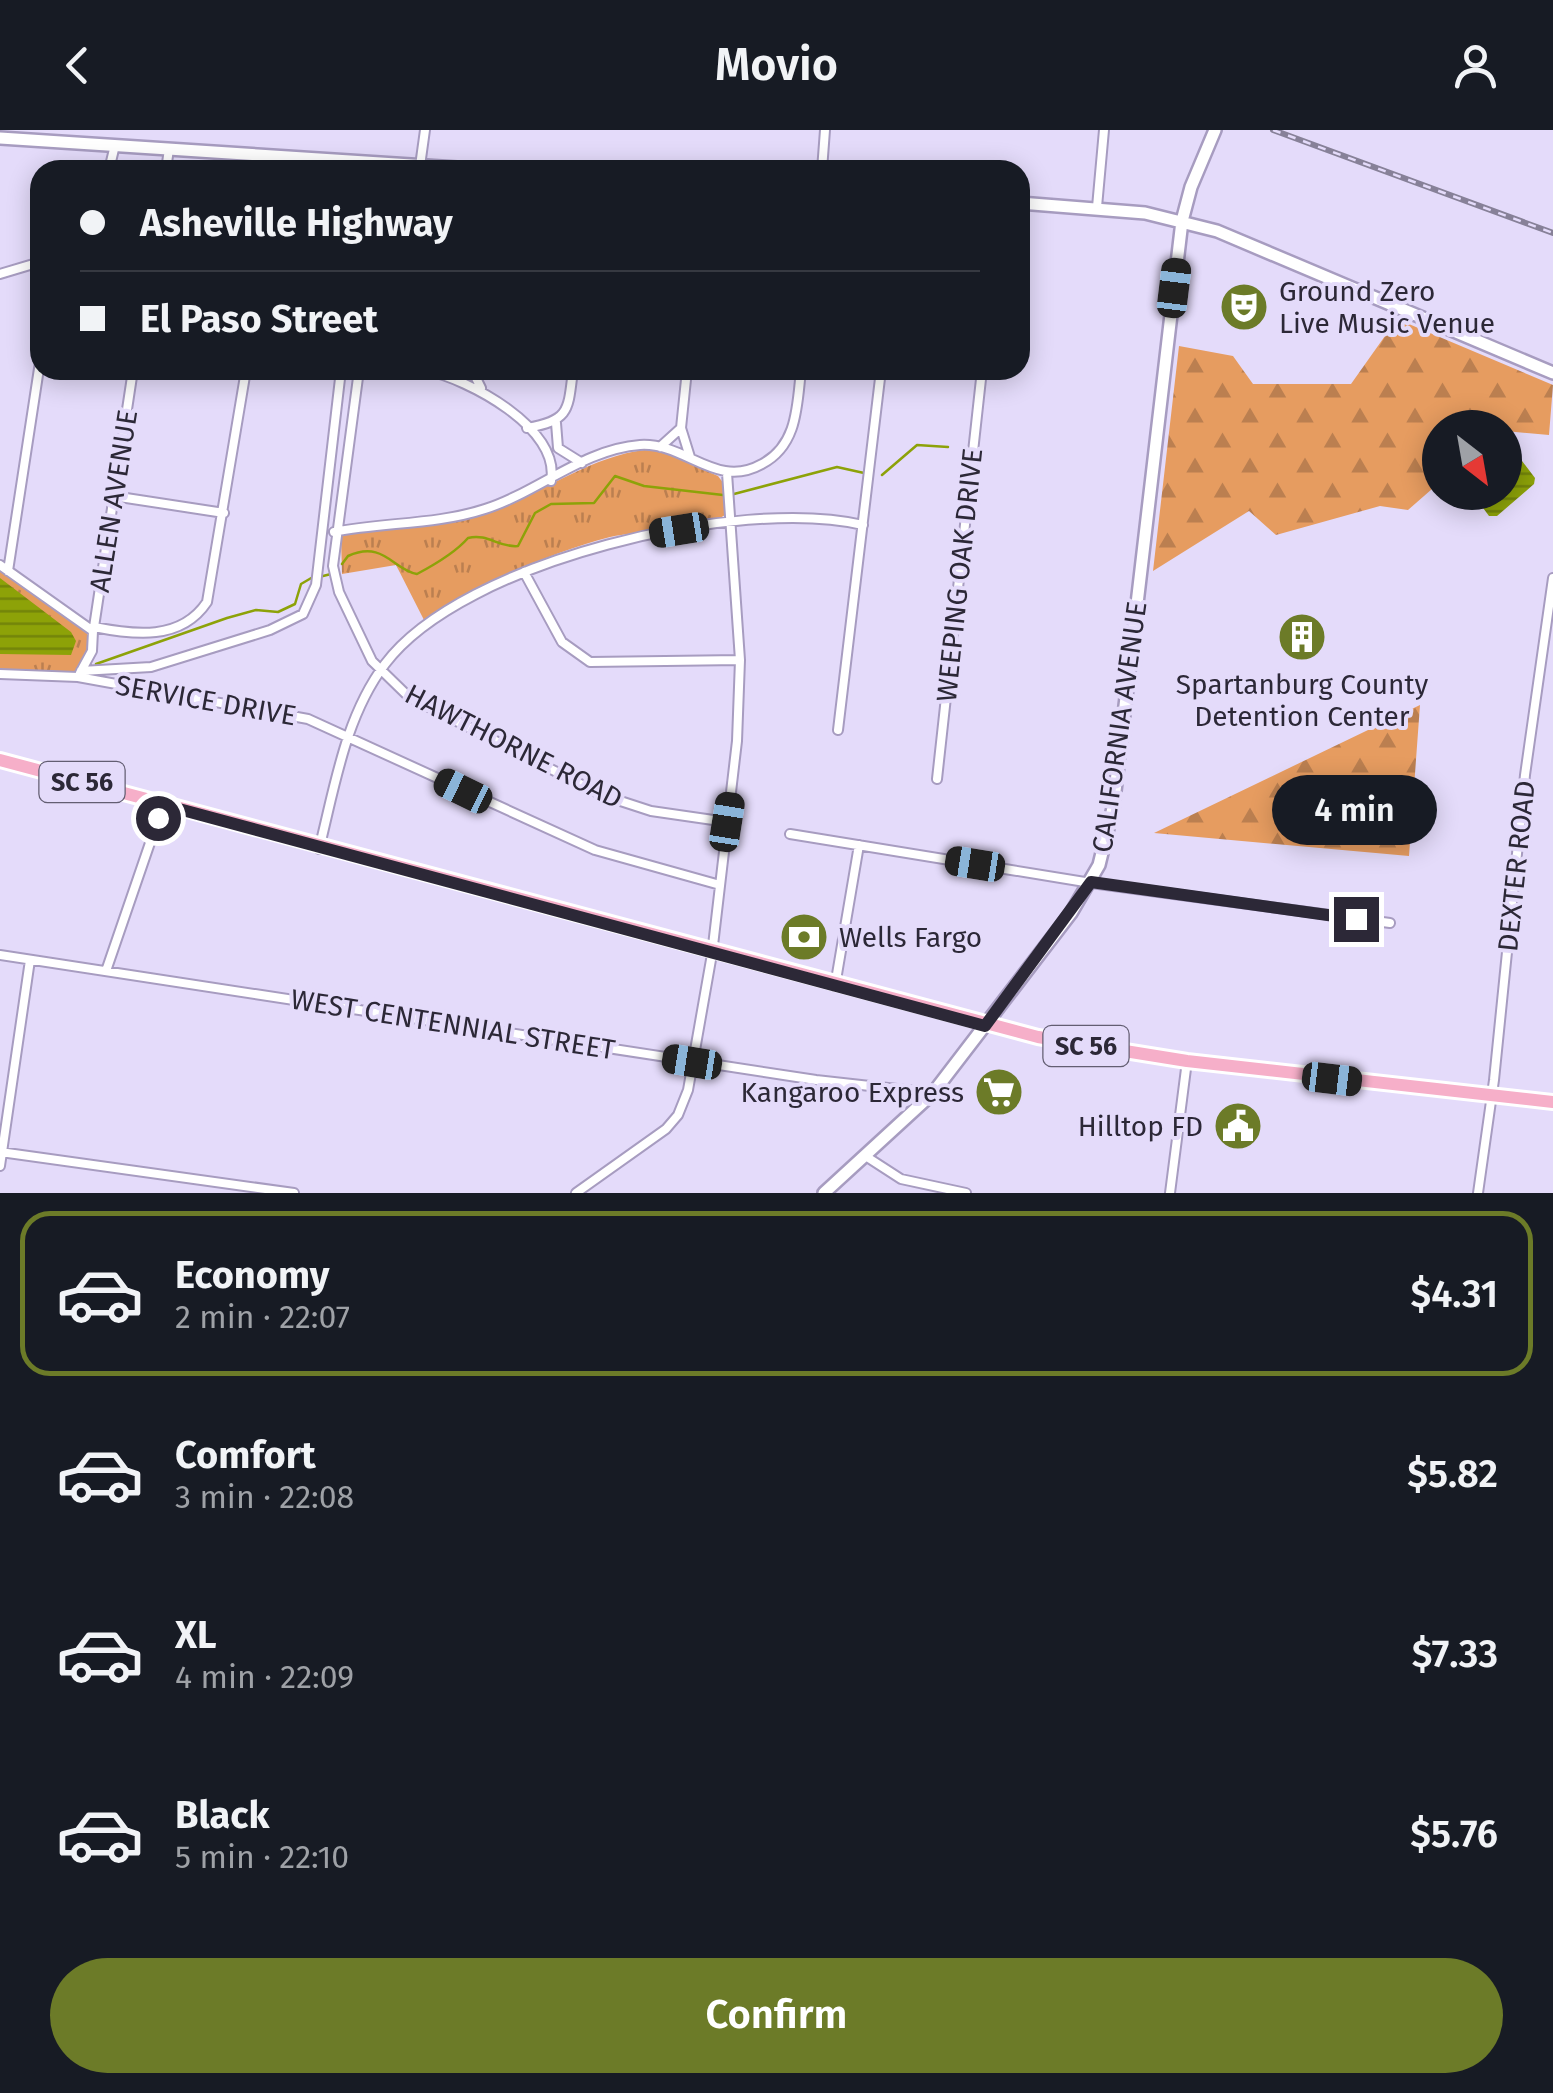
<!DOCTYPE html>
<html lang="en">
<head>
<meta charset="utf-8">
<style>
  :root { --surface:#171b24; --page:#20242c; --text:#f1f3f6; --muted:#9ea1a6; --line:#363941; --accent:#6c7b28 }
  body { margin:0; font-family:"Fira Sans",sans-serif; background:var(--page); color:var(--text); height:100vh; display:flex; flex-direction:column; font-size:38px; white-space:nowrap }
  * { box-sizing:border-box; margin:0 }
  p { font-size:32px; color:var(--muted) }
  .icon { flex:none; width:55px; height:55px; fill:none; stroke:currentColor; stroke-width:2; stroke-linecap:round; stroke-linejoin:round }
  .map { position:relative; height:1063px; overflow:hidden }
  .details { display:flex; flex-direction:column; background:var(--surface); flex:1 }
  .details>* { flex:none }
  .hud { position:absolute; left:30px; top:30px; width:1000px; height:220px; border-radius:30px; box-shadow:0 5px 25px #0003; display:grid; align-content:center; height:220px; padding:0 50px; background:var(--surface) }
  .needle { width:65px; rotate:149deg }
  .controls { position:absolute; left:1422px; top:280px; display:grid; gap:20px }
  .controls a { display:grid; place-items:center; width:100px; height:100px; border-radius:50%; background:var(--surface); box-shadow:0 5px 25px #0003; font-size:50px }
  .end { position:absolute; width:45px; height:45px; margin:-22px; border:12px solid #2c2837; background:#fff; box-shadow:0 0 0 5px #fff }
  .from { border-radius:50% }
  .bubble { position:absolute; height:70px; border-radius:35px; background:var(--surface); box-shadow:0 5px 25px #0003; font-size:32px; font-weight:600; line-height:70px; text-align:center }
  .car { position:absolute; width:30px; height:60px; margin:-30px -15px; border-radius:12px; box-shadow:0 0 8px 2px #0007; background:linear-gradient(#222 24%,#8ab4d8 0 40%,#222 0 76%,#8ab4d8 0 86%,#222 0) }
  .hud b { display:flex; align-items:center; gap:35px; height:95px; font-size:38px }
  .hud b+b { border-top:2px solid var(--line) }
  .hud i { width:25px; height:25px; background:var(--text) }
  ul { padding:18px 0 0; list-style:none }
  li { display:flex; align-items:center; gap:30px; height:165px; margin:0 20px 15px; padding:0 30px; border:5px solid transparent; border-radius:30px }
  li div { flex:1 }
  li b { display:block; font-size:38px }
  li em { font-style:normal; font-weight:600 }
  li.on { border-color:var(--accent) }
  li>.icon { width:90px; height:90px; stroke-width:1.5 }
  .button { display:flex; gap:20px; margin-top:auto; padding:20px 50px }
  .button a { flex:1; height:115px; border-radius:60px; background:var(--accent); color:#fff; font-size:40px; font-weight:600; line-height:115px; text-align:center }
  header { display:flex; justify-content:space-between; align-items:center; height:130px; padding:0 50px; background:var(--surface); font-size:45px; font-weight:600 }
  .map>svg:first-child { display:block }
  .forest { fill:url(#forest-firs) }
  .park { fill:url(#park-tufts) }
  .water { fill:url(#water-rules) }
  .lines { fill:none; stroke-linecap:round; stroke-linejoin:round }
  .stream { stroke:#8da208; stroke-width:2.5 }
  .street-casing { stroke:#a79cc0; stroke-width:12 }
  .secondary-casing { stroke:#a79cc0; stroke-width:16 }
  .primary-casing { stroke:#fff; stroke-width:18 }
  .street { stroke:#fff; stroke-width:8 }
  .secondary { stroke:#fff; stroke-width:11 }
  .primary { stroke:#f6afc9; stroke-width:12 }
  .rail-casing { stroke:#878198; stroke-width:6 }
  .rail { stroke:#e4dbfa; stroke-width:2.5; stroke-dasharray:8; stroke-linecap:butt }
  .route { stroke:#2c2837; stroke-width:12 }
  .labels { text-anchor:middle; stroke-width:8; stroke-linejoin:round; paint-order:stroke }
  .shield { fill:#e4dbfa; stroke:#635e72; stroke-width:2.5 }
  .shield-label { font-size:25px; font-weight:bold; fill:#2c2837 }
  .poi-label { font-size:28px; fill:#2c2837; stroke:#e4dbfa; text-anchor:start }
  .street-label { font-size:28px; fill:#2c2837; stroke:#e4dbfa }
</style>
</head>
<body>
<header><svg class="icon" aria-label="back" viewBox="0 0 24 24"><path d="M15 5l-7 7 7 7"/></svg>Movio<svg class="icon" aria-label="person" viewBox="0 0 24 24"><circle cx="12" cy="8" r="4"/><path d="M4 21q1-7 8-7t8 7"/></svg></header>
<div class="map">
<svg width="1553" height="1063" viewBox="0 0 1553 1063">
  <defs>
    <pattern id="forest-firs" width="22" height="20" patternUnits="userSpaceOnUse" patternTransform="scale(2.5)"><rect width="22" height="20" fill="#e69c60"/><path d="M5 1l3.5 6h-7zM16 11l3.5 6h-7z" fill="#bb7f50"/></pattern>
    <pattern id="park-tufts" width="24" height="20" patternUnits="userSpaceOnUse" patternTransform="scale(2.5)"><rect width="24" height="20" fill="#e69c60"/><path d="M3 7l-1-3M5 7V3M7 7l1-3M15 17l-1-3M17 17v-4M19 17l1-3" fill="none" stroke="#bb7f50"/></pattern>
    <pattern id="water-rules" width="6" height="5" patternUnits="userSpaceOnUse" patternTransform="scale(2.5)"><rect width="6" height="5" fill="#8da208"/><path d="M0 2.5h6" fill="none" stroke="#73840a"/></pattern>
  </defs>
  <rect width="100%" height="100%" fill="#e4dbfa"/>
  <path class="forest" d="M1397,189L1553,255L1549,305L1505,301V298H1440V352L1408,380L1380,376L1276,405L1249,381L1153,441L1179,216L1233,226L1253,254H1351Z
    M1420,575L1409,726L1154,703Z"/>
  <path class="park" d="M656,319L718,346L724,354L725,385C703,400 640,400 610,407C545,424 481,455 424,490L396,435L342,444L341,405C392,395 443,397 492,380C549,361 595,322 656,319Z
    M0,433L79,489L93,514L75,547L0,543Z"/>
  <path class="water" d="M1513,319L1535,348L1534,354L1497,386H1489L1472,363L1505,362V324Z
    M0,448L71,502L76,511L71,525L0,524Z"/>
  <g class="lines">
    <path class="stream" d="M882,345L917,315L948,317
      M734,364L837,337L864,343
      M342,434L348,426C384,410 393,440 417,444C434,435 455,423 468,408C488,403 499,418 518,416L535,383L551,374L594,373L615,346L644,356L723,365
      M323,446L331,444
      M96,534L227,488L256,480L278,482L295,474L301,454L313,447"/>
    <g class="street-casing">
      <path id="street" d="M420,36L425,0
        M109,40L115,15
        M166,40L169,19
        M822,40L825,0
        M1097,77L1104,0
        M0,144L40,132
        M359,240L333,436L339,462L372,531L409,567L602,665L651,681L727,692
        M425,240C468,249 561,298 551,351
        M472,240L481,258
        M687,240L681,298L690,327
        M556,293L558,318L582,333
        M527,298C570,290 568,281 573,240
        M660,317L681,298
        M113,366L224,383
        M334,402C384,392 436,395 485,379C538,362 584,319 640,315C686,312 716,360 762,334C798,315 797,275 801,240
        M0,435L93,501L92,521L80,543
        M8,441L40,232
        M524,442L562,512L590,532L740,530
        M94,497C134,505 181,511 207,472L246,240
        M94,497L133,240
        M81,541L151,537L270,500L303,484L316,455L341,240
        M0,544L78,547L308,589L595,720L720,755
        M838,600L881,240
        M937,649L982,240
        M790,704L1091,753L1390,793
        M319,719C335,656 345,587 385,534C463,430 741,366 863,395
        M0,825L816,950L933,963
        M106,841L163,675
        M835,856L859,715
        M0,1022L294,1063
        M867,1027L901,1049L966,1063
        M0,1036L30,830
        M576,1063L666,999L678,985L688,960L712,824L737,611L740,530L727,343
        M1170,1063L1187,931
        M1478,1063L1494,950L1525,645L1553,448"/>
    </g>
    <g class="secondary-casing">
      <path id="secondary" d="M0,8L488,40
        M1020,73L1145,83L1217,101L1553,243
        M824,1063L933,963L1071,783L1099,735L1113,678L1182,91L1191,57L1215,0"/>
    </g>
    <g class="primary-casing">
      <path id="primary" d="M0,630L1038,907L1187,931L1553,972"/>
    </g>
    <use href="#street" class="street"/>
    <use href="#secondary" class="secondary"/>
    <use href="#primary" class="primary"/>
    <g class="rail-casing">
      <path id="rail" d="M1273,0L1553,103"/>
    </g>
    <use href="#rail" class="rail"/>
  </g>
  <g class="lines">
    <path class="route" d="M158,688L164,675L985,896L1091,752L1356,789"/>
  </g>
  <defs>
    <g id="theatre-disc" transform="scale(2.5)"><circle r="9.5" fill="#6c7b28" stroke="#e4dbfa"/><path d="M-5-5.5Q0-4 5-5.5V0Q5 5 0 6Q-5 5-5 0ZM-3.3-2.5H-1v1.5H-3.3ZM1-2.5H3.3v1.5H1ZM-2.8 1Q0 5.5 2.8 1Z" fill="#fff"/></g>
    <g id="building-disc" transform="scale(2.5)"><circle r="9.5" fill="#6c7b28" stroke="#e4dbfa"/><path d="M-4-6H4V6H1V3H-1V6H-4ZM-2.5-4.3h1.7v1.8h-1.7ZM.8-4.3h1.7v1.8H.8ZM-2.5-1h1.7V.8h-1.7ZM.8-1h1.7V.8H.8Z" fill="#fff"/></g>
    <g id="bank-disc" transform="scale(2.5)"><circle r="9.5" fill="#6c7b28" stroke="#e4dbfa"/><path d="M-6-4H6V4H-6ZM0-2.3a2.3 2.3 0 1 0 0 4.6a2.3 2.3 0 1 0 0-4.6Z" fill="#fff"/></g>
    <g id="supermarket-disc" transform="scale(2.5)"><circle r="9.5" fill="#6c7b28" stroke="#e4dbfa"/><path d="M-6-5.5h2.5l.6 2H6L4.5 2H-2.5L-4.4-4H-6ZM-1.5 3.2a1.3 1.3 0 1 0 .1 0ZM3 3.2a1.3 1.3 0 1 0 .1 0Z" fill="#fff"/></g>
    <g id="civic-disc" transform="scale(2.5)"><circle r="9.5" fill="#6c7b28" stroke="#e4dbfa"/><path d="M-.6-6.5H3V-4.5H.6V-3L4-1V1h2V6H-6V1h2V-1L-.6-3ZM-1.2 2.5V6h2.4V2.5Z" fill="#fff"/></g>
  </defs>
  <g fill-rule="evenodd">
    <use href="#theatre-disc" x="1244" y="177"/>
    <use href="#building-disc" x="1302" y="507"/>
    <use href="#bank-disc" x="804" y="807"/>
    <use href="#supermarket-disc" x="999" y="962"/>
    <use href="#civic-disc" x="1238" y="996"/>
  </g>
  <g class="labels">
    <g class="shield">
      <rect x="39.5" y="632" width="85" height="40" rx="8"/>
      <rect x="1043.5" y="896" width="85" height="40" rx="8"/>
    </g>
    <g class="shield-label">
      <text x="82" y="661">SC 56</text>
      <text x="1086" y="925">SC 56</text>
    </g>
    <g class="poi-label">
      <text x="1279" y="171">Ground Zero<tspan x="1279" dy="32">Live Music Venue</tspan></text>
      <text x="1302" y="564" text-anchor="middle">Spartanburg County<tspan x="1302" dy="32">Detention Center</tspan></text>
      <text x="839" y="817">Wells Fargo</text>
      <text x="964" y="972" text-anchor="end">Kangaroo Express</text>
      <text x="1203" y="1006" text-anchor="end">Hilltop FD</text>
    </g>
    <g class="street-label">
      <text transform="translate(113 371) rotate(-81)" y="10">ALLEN AVENUE</text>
      <text transform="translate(959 445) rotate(-84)" y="10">WEEPING OAK DRIVE</text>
      <text transform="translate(206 570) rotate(10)" y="10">SERVICE DRIVE</text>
      <text transform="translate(1119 597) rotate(-82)" y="10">CALIFORNIA AVENUE</text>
      <text transform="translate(514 616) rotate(27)" y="10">HAWTHORNE ROAD</text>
      <text transform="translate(1516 736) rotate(-84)" y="10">DEXTER ROAD</text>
      <text transform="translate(453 894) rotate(9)" y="10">WEST CENTENNIAL STREET</text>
    </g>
  </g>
</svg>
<div class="controls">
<a><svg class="needle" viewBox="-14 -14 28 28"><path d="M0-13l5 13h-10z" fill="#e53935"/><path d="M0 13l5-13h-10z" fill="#9ea1a6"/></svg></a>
</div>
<i class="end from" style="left:158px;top:688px"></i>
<i class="end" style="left:1356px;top:789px"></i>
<div class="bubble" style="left:1272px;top:645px;width:165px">4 min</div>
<i class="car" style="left:1174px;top:158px;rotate:7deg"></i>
<i class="car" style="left:679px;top:400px;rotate:261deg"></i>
<i class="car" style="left:463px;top:661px;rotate:296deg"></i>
<i class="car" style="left:727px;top:692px;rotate:9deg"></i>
<i class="car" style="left:975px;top:734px;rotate:279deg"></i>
<i class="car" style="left:692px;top:932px;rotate:279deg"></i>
<i class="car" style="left:1332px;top:949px;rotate:97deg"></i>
<div class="hud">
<b><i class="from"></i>Asheville Highway</b>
<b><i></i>El Paso Street</b>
</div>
</div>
<section class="details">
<ul>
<li class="on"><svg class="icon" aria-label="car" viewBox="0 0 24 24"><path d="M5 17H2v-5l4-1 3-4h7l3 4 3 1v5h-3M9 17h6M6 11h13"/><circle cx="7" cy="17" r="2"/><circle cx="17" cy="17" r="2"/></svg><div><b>Economy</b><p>2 min · 22:07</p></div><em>$4.31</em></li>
<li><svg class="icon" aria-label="car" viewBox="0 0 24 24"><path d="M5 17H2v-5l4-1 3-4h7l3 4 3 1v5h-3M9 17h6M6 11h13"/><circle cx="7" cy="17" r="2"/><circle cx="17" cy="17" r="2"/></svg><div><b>Comfort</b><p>3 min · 22:08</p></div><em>$5.82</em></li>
<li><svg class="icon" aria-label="car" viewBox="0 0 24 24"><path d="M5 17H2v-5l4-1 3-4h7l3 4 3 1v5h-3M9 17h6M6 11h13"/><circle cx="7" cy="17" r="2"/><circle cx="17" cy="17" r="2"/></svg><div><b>XL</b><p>4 min · 22:09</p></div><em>$7.33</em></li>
<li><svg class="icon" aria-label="car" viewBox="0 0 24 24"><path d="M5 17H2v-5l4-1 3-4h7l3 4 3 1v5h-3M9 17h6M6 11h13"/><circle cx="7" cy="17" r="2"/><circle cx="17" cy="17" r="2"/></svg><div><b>Black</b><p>5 min · 22:10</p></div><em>$5.76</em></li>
</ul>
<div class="button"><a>Confirm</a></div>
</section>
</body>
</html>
